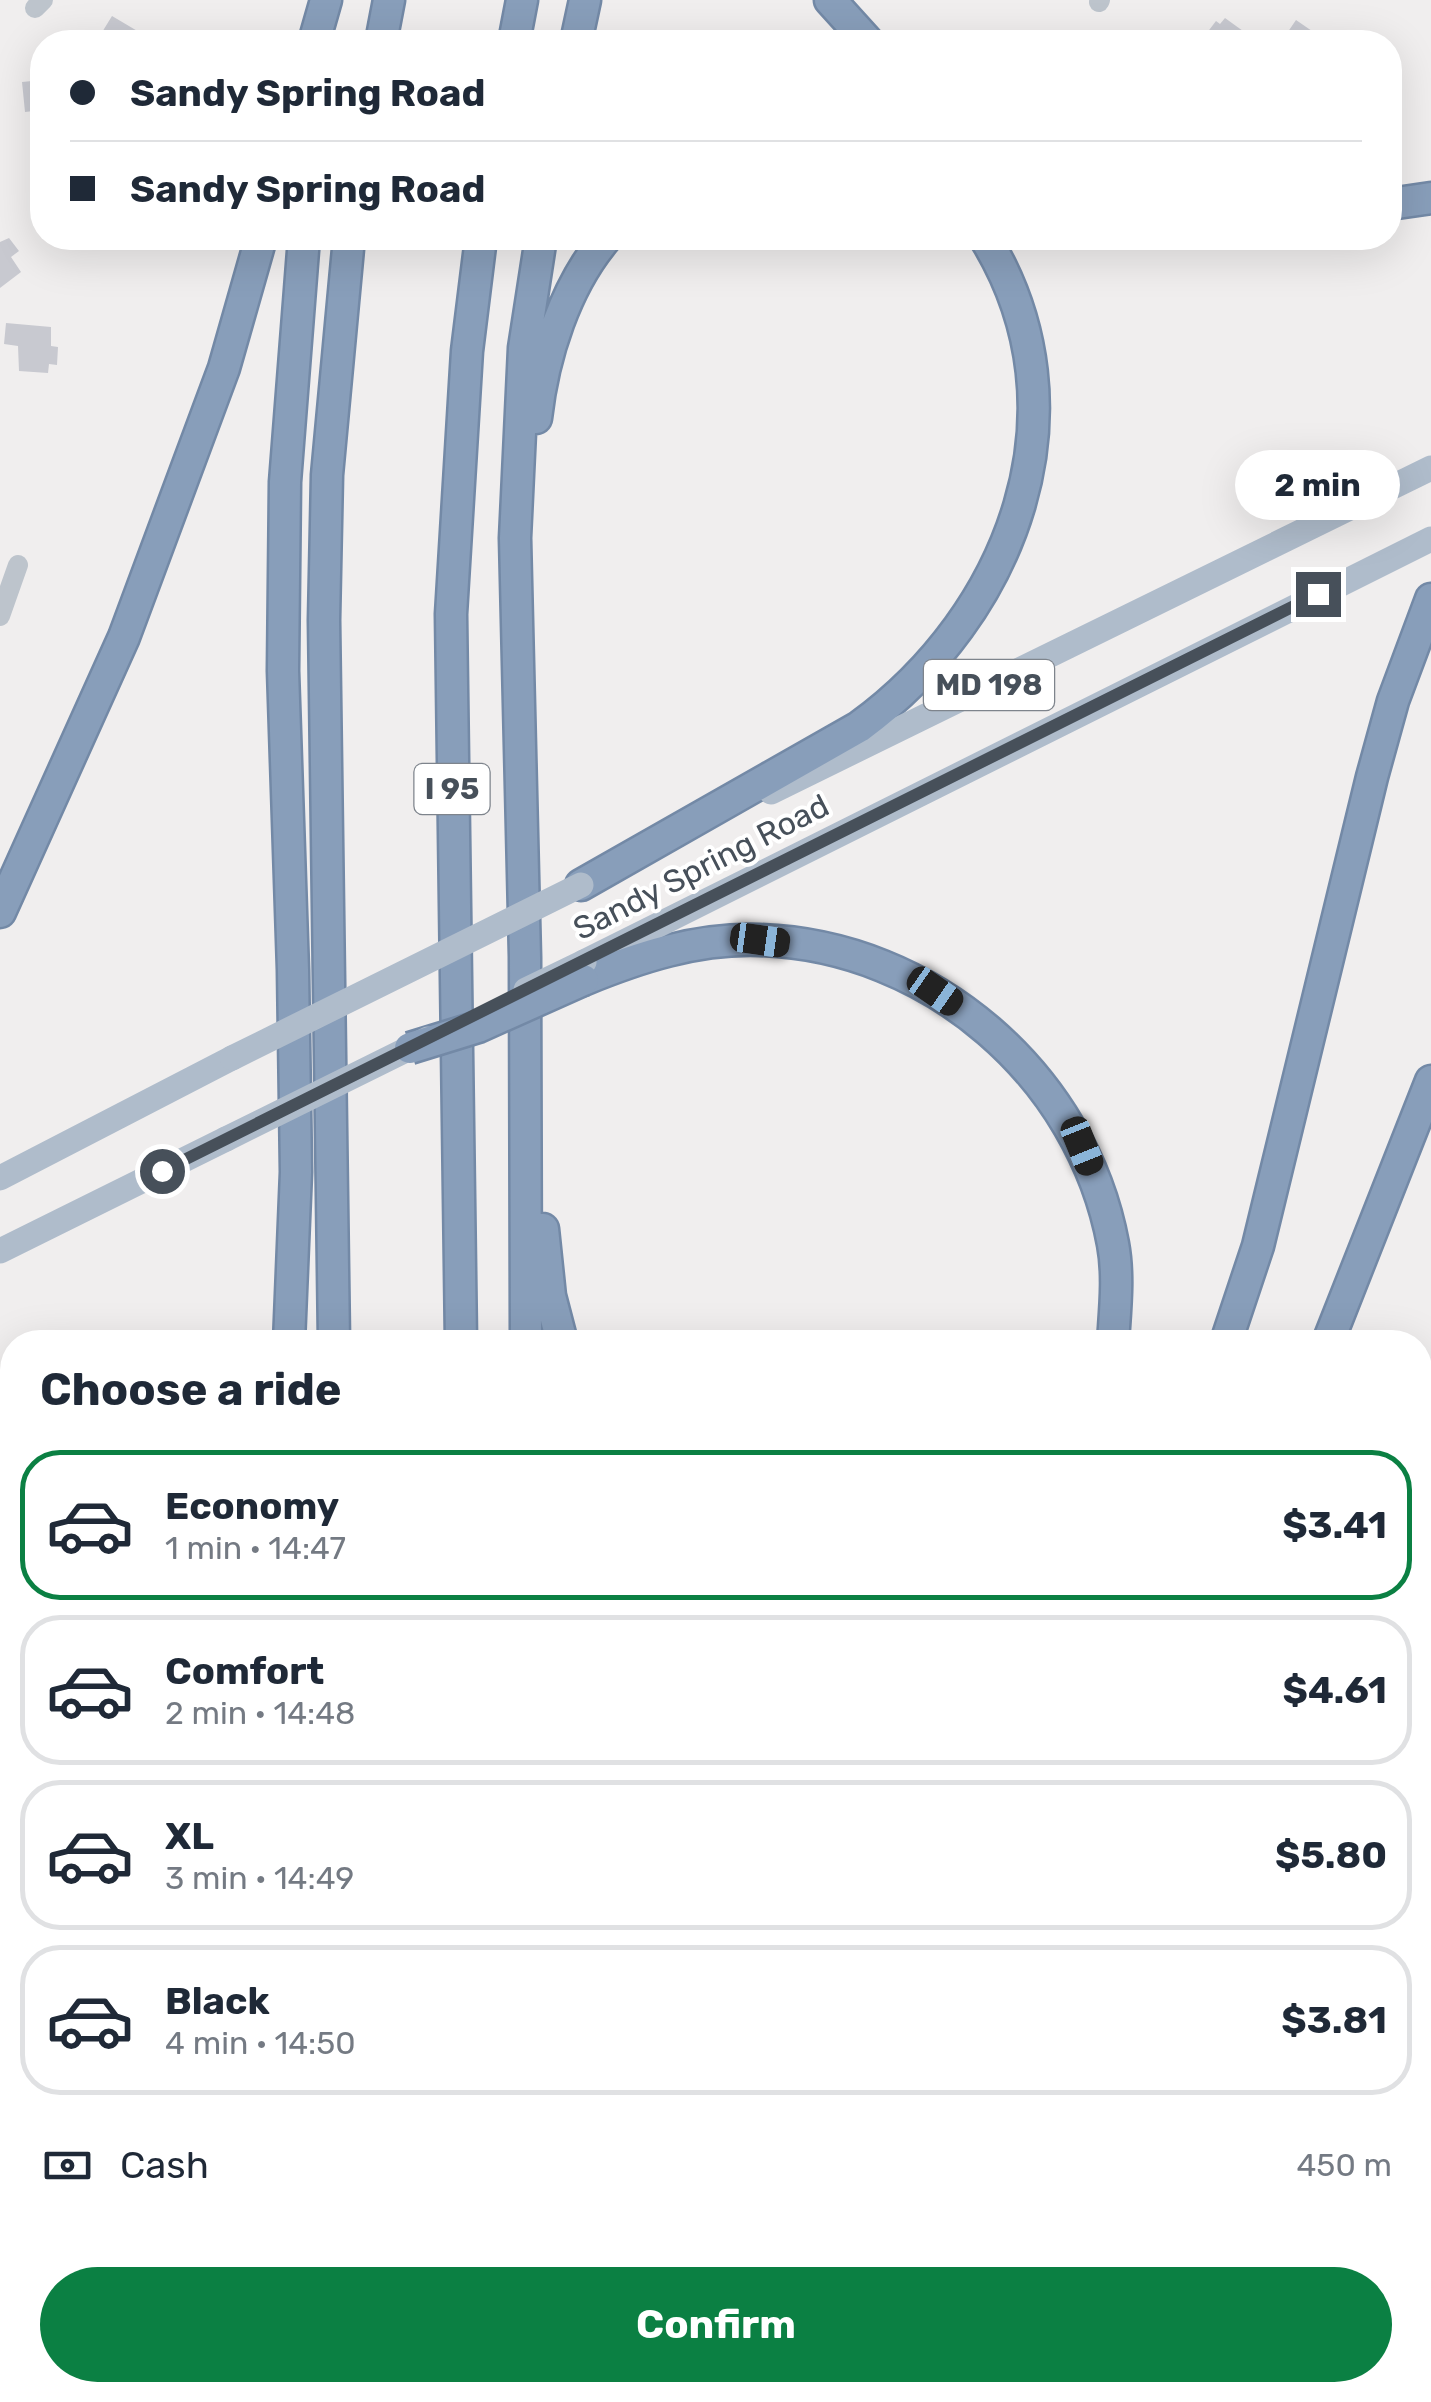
<!DOCTYPE html>
<html lang="en">
<head>
<meta charset="utf-8">
<style>
  :root { --surface:#fff; --page:#f6f6f7; --text:#1f2937; --muted:#747a83; --line:#e0e1e3; --accent:#0b8043 }
  body { margin:0; font-family:Rubik,sans-serif; background:var(--page); color:var(--text); height:100vh; display:flex; flex-direction:column; font-size:38px; white-space:nowrap }
  * { box-sizing:border-box; margin:0 }
  p { font-size:32px; color:var(--muted) }
  .icon { flex:none; width:55px; height:55px; fill:none; stroke:currentColor; stroke-width:2; stroke-linecap:round; stroke-linejoin:round }
  .map { position:relative; flex:1; overflow:hidden }
  .details { position:absolute; left:0px; top:1330px; width:1432px; height:1072px; display:flex; flex-direction:column; background:var(--surface); border-radius:40px 40px 0 0; box-shadow:0 10px 40px #0002 }
  .details>* { flex:none }
  .banner { position:absolute; left:30px; top:30px; width:1372px; height:220px; border-radius:40px; box-shadow:0 10px 40px #0002; display:grid; align-content:center; height:220px; padding:0 40px; background:var(--surface) }
  .end { position:absolute; width:45px; height:45px; margin:-22px; border:12px solid #47505a; background:#fff; box-shadow:0 0 0 5px #fff }
  .from { border-radius:50% }
  .bubble { position:absolute; height:70px; border-radius:35px; background:var(--surface); box-shadow:0 10px 40px #0002; font-size:32px; font-weight:700; line-height:70px; text-align:center }
  .car { position:absolute; width:30px; height:60px; margin:-30px -15px; border-radius:12px; box-shadow:0 0 8px 2px #0007; background:linear-gradient(#222 24%,#8ab4d8 0 40%,#222 0 76%,#8ab4d8 0 86%,#222 0) }
  .banner b { display:flex; align-items:center; gap:35px; height:95px; font-size:38px }
  .banner b+b { border-top:2px solid var(--line) }
  .banner i { width:25px; height:25px; background:var(--text) }
  ul { padding:0; list-style:none }
  li { display:flex; align-items:center; gap:30px; height:150px; margin:0 20px 15px; padding:0 20px; border:5px solid var(--line); border-radius:40px }
  li div { flex:1 }
  li b { display:block; font-size:38px }
  li em { font-style:normal; font-weight:700 }
  li.current { border-color:var(--accent) }
  li>.icon { width:90px; height:90px; stroke-width:1.5 }
  h2 { padding:0 40px; font-size:45px; line-height:120px }
  .pay { display:flex; align-items:center; gap:25px; height:110px; padding:0 40px; font-size:38px }
  .pay p { margin-inline-start:auto }
  .button { display:flex; gap:20px; margin-top:auto; padding:20px 40px }
  .button a { flex:1; height:115px; border-radius:60px; background:var(--accent); color:#fff; font-size:40px; font-weight:700; line-height:115px; text-align:center }
  .map>svg:first-child { display:block }
  .green { fill:#beecd2 }
  .building { fill:#c8c9d0 }
  .lines { fill:none; stroke-linecap:round; stroke-linejoin:round }
  .highway-casing { stroke:#7389a6; stroke-width:35 }
  .minor { stroke:#bdc4cc; stroke-width:20 }
  .major { stroke:#afbccb; stroke-width:25 }
  .highway { stroke:#889eba; stroke-width:30 }
  .highway-bridge-casing { stroke:#7389a6; stroke-width:35; stroke-linecap:butt }
  .major-bridge { stroke:#afbccb; stroke-width:25 }
  .highway-bridge { stroke:#889eba; stroke-width:30 }
  .route { stroke:#47505a; stroke-width:12 }
  .labels { text-anchor:middle; stroke-width:8; stroke-linejoin:round; paint-order:stroke }
  .shield { fill:#fff; stroke:#7e848c; stroke-width:2.5 }
  .shield-label { font-size:30px; font-weight:bold; fill:#47505a }
  .street-label { font-size:32px; fill:#47505a; stroke:#fff }
</style>
</head>
<body>
<div class="map">
<svg width="1431" height="2402" viewBox="0 0 1431 2402">
  <rect width="100%" height="100%" fill="#f0eeee"/>
  <path class="green" d="M1420,1630L1431,1645V2402H775L780,2390H1420Z"/>
  <path class="building" d="M112,16L156,42H96Z
    M1225,18L1243,31L1234,42H1200L1216,21L1220,24Z
    M1296,20L1328,42H1281Z
    M42,80V110L25,112L22,82Z
    M9,238L19,251L11,257L21,272L0,288V242Z
    M6,323L51,327V346L58,347L57,365L49,364L48,373L19,371L18,346L4,344Z"/>
  <g class="lines">
    <g class="highway-casing">
      <path id="highway" d="M830,0L868,42
        M314,42L326,0
        M381,42L389,0
        M514,42L522,0
        M576,42L585,0
        M1390,204L1431,198
        M536,418C543,356 565,286 606,238
        M581,885L859,727C1013,615 1091,410 985,238
        M0,912L124,637L224,368L261,238
        M583,980C639,957 697,938 759,940C931,945 1082,1076 1113,1244C1119,1276 1115,1310 1113,1342
        M543,1229L550,1296L562,1342
        M289,1342L296,1172L293,970L283,671L285,482L304,238
        M334,1342L324,620L327,475L349,238
        M461,1342L451,614L467,351L481,238
        M526,1342L525,957L515,538L524,348L541,238
        M1226,1342L1258,1246L1372,777L1393,701L1431,599
        M1328,1342L1431,1081
        M0,1886L12,1879
        M0,2324L12,2343
        M39,2390L46,2402
        M350,2390V2402
        M479,2390V2402
        M246,2402L250,2390
        M507,2402L516,2390
        M721,2402L726,2390"/>
    </g>
    <path class="minor" d="M1099,2L1100,0
      M35,8L43,0
      M0,616L18,565
      M1420,1383L1431,1374
      M1420,1643L1431,1653"/>
    <path class="major" d="M771,792L1431,468
      M584,962L1431,539
      M0,1178L232,1058
      M0,1251L226,1139"/>
    <use href="#highway" class="highway"/>
    <g class="highway-bridge-casing">
      <path id="highway-bridge" d="M410,1048L478,1027L583,980"/>
    </g>
    <path class="major-bridge" d="M526,990L584,962
      M232,1058L581,885
      M226,1139L428,1039"/>
    <use href="#highway-bridge" class="highway-bridge"/>
  </g>
  <g class="lines">
    <path class="route" d="M162,1171L1318,594"/>
  </g>
  <g class="labels">
    <g class="shield">
      <rect x="924" y="660" width="130" height="50" rx="8"/>
      <rect x="414.5" y="764" width="75" height="50" rx="8"/>
    </g>
    <g class="shield-label">
      <text x="989" y="695">MD 198</text>
      <text x="452" y="799">I 95</text>
    </g>
    <g class="street-label">
      <text transform="translate(701 867) rotate(-27)" y="11">Sandy Spring Road</text>
    </g>
  </g>
</svg>
<i class="end from" style="left:162px;top:1171px"></i>
<i class="end" style="left:1318px;top:594px"></i>
<div class="bubble" style="left:1235px;top:450px;width:165px">2 min</div>
<i class="car" style="left:760px;top:940px;rotate:98deg"></i>
<i class="car" style="left:935px;top:991px;rotate:125deg"></i>
<i class="car" style="left:1082px;top:1146px;rotate:158deg"></i>
<div class="banner">
<b><i class="from"></i>Sandy Spring Road</b>
<b><i></i>Sandy Spring Road</b>
</div>
<section class="details">
<h2>Choose a ride</h2>
<ul>
<li class="current"><svg class="icon" aria-label="car" viewBox="0 0 24 24"><path d="M5 17H2v-5l4-1 3-4h7l3 4 3 1v5h-3M9 17h6M6 11h13"/><circle cx="7" cy="17" r="2"/><circle cx="17" cy="17" r="2"/></svg><div><b>Economy</b><p>1 min · 14:47</p></div><em>$3.41</em></li>
<li><svg class="icon" aria-label="car" viewBox="0 0 24 24"><path d="M5 17H2v-5l4-1 3-4h7l3 4 3 1v5h-3M9 17h6M6 11h13"/><circle cx="7" cy="17" r="2"/><circle cx="17" cy="17" r="2"/></svg><div><b>Comfort</b><p>2 min · 14:48</p></div><em>$4.61</em></li>
<li><svg class="icon" aria-label="car" viewBox="0 0 24 24"><path d="M5 17H2v-5l4-1 3-4h7l3 4 3 1v5h-3M9 17h6M6 11h13"/><circle cx="7" cy="17" r="2"/><circle cx="17" cy="17" r="2"/></svg><div><b>XL</b><p>3 min · 14:49</p></div><em>$5.80</em></li>
<li><svg class="icon" aria-label="car" viewBox="0 0 24 24"><path d="M5 17H2v-5l4-1 3-4h7l3 4 3 1v5h-3M9 17h6M6 11h13"/><circle cx="7" cy="17" r="2"/><circle cx="17" cy="17" r="2"/></svg><div><b>Black</b><p>4 min · 14:50</p></div><em>$3.81</em></li>
</ul>
<div class="pay"><svg class="icon" aria-label="cash" viewBox="0 0 24 24"><path d="M3 7h18v10H3z"/><circle cx="12" cy="12" r="2"/></svg>Cash<p>450 m</p></div>
<div class="button"><a>Confirm</a></div>
</section>
</div>
</body>
</html>
